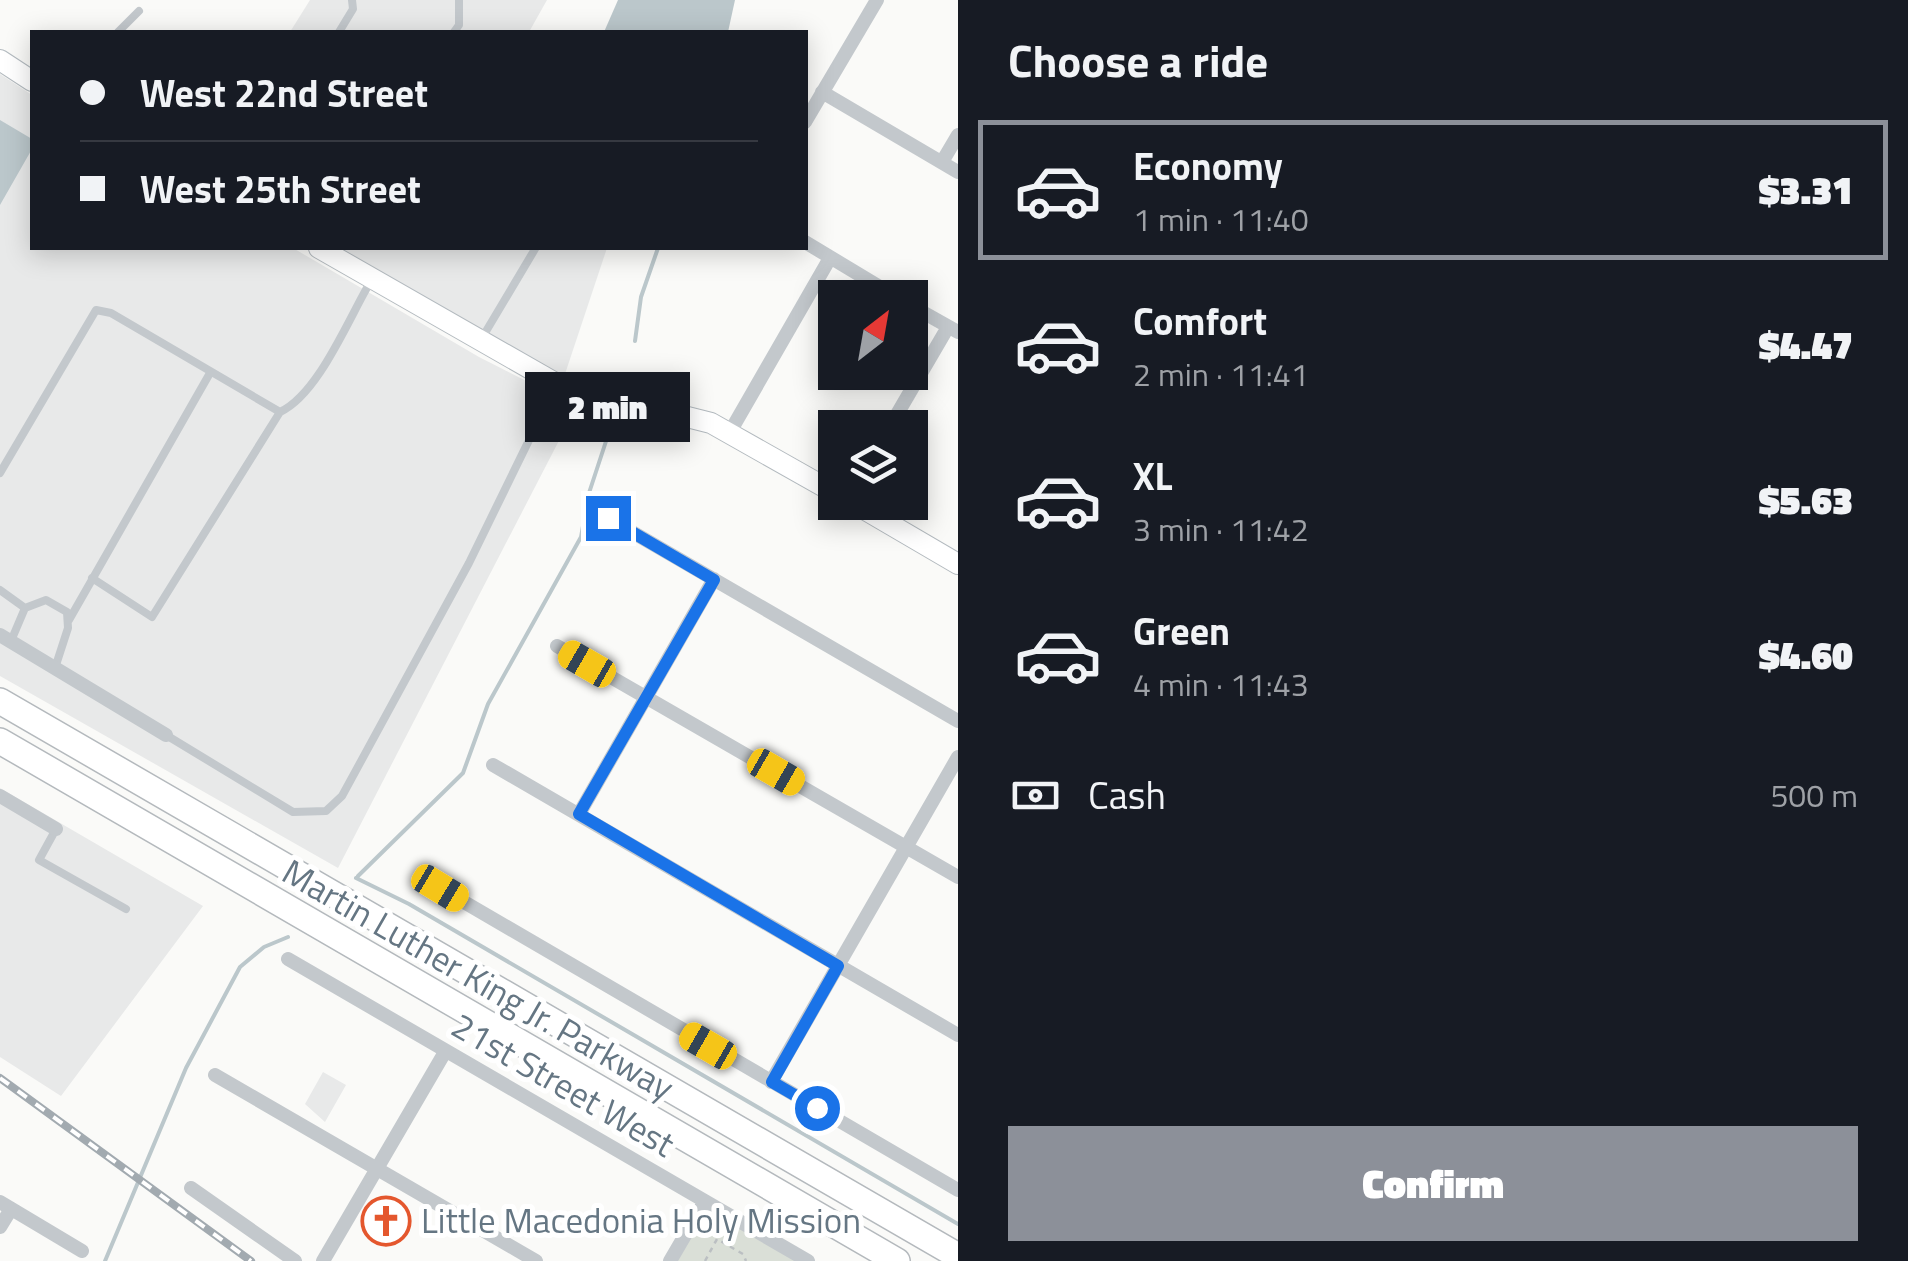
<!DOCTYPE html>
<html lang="en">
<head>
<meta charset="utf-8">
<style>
  :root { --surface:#171b24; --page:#20242c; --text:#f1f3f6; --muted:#9ea1a6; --line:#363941; --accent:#8c9099 }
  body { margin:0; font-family:"Titillium Web",sans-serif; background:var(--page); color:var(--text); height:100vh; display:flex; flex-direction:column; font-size:38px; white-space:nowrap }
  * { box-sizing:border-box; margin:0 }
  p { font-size:32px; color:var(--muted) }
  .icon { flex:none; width:55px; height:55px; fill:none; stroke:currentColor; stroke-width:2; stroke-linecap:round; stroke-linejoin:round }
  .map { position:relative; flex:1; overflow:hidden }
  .drawer { display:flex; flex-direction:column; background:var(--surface); width:950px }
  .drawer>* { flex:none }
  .hud { position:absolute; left:30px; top:30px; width:778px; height:220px; border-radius:0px; box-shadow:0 5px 25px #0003; display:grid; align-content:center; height:220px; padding:0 50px; background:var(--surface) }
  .needle { width:65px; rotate:31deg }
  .buttons { position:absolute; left:818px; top:280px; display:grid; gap:20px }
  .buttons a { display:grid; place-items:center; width:110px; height:110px; border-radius:0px; background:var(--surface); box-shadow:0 5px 25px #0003; font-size:50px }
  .end { position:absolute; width:45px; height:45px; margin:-22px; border:12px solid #1a73e8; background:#fff; box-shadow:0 0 0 5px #fff }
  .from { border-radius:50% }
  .bubble { position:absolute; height:70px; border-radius:0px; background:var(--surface); box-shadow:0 5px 25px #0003; font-size:32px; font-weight:800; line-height:70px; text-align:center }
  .car { position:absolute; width:30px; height:60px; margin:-30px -15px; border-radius:12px; box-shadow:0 0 8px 2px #0007; background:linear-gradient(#f5c518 24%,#345 0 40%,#f5c518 0 76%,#345 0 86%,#f5c518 0) }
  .hud b { display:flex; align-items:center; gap:35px; height:95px; font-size:38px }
  .hud b+b { border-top:2px solid var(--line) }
  .hud i { width:25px; height:25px; background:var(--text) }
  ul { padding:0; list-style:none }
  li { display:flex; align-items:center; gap:30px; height:140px; margin:0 20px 15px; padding:0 30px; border:5px solid transparent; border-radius:0px }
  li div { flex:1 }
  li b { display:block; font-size:38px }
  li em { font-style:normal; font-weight:800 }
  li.selected { border-color:var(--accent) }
  li>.icon { width:90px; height:90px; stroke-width:1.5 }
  h2 { padding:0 50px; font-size:45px; line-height:120px }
  .pay { display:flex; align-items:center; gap:25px; height:110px; padding:0 50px; font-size:38px }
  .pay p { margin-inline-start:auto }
  .cta { display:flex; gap:20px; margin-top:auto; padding:20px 50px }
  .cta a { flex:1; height:115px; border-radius:0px; background:var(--accent); color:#fff; font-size:40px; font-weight:800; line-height:115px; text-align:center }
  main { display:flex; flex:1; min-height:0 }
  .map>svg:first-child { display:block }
  .built { fill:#e8e9e9 }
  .green { fill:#dadfd7 }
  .water { fill:#bbc7cb }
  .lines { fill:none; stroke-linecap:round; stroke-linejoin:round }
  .stream { stroke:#bbc7cb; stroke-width:4 }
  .secondary-casing { stroke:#b3babf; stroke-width:22 }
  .highway-casing { stroke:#b4b9bd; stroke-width:28 }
  .path { stroke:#bbbfc2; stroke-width:2.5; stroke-dasharray:5 5; stroke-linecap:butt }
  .lane { stroke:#c3c8cc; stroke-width:8 }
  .street { stroke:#c3c8cc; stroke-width:14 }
  .secondary { stroke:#fff; stroke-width:20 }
  .highway { stroke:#fff; stroke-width:25 }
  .rail-casing { stroke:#a2aab0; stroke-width:8 }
  .rail { stroke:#fff; stroke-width:4; stroke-dasharray:11; stroke-linecap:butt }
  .route { stroke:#1a73e8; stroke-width:12 }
  .labels { text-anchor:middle; stroke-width:10; stroke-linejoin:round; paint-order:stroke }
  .street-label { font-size:35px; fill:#657683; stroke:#fff }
  .poi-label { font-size:35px; fill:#657683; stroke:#fff; text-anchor:start }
</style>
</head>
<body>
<main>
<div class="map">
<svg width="958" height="1261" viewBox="0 0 958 1261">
  <rect width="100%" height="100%" fill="#fafaf8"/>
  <path class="built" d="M310,0H547L529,32H290Z
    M0,74L32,95V248H293L479,357L542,389L580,400L338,868L0,676Z
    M340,248H607L564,377Z
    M0,788L203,906L61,1096L0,1057Z
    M323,1072L346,1085L325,1122L305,1104Z"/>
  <path class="green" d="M712,1198L798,1261H675Z"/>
  <path class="water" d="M618,0H735L728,32H604Z
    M0,120L32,139V149L0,205Z"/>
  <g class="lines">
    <path class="stream" d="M635,341L641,297L658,248
      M358,876L463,773L488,704L581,537L589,493L612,423
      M356,878L409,904L958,1224
      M105,1261L186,1068L240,967L264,947L288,937"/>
    <g class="secondary-casing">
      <path id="secondary" d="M0,60L32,81
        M319,248L557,384L711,423L835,493
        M852,502L958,564"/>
    </g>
    <g class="highway-casing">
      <path id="highway" d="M0,701L958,1256
        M0,741L897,1261"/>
    </g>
    <path class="path" d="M705,1261L717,1239L743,1254L746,1261"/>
    <path class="lane" d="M118,32L139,11
      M339,32L353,9L352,0
      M454,32L459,25V0
      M482,338L535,249
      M0,473L96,310L111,313L280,412C319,394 349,317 372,279
      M92,578L152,617L280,412
      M0,590L25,608L11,641
      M25,608L46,600L67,612L68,628L55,668
      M69,620L210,373
      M166,735L293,812L326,811L342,796L469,563L555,387
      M56,829L39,860L126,909"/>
    <path class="street" d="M822,92L958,172
      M805,122L877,0
      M942,162L958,135
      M805,242L898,298
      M910,305L958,332
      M889,428L948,327
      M730,432L830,258
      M608,518L958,721
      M0,635L166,735
      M557,646L958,877
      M493,765L958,1035
      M0,796L56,829
      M579,814L714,579
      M440,888L958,1190
      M288,959L808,1261
      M215,1075L536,1261
      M771,1082L958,757
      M191,1188L295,1261
      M0,1202L82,1251
      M0,1227L11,1209
      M323,1261L445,1052
      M670,1261L705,1201"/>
    <use href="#secondary" class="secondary"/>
    <use href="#highway" class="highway"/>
    <g class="rail-casing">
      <path id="rail" d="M0,1078L251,1261"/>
    </g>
    <use href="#rail" class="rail"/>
  </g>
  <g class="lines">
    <path class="route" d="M608,518L714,580L579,814L838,966L772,1082L817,1108"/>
  </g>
  <defs>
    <g id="church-ring" transform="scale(2.5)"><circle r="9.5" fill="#fff" stroke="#e4572e" stroke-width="1.5"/><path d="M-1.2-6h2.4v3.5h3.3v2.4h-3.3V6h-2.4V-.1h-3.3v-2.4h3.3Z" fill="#e4572e"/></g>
  </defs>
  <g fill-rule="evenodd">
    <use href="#church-ring" x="386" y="1221"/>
  </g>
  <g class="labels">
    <g class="street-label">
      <text transform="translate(478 980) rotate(30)" y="12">Martin Luther King Jr. Parkway</text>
      <text transform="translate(563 1085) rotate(30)" y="12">21st Street West</text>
    </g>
    <g class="poi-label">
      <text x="421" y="1233">Little Macedonia Holy Mission</text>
    </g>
  </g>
</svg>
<div class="buttons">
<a><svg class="needle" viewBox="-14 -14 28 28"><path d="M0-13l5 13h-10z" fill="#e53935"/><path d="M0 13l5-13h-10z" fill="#9ea1a6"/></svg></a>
<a><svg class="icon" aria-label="layers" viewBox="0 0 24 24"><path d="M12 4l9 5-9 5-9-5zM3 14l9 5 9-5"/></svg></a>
</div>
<i class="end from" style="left:817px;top:1108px"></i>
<i class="end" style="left:608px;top:518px"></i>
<div class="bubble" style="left:525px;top:372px;width:165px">2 min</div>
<i class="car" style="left:587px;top:664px;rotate:300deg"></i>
<i class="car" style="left:776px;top:772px;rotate:120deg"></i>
<i class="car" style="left:440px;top:888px;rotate:121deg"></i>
<i class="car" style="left:708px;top:1046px;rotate:300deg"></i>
<div class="hud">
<b><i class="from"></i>West 22nd Street</b>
<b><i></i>West 25th Street</b>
</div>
</div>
<section class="drawer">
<h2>Choose a ride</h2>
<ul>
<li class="selected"><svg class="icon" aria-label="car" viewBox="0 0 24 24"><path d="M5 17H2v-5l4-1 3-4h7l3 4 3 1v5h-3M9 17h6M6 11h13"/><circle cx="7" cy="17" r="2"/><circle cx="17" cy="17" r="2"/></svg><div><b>Economy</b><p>1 min · 11:40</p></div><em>$3.31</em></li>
<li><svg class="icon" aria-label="car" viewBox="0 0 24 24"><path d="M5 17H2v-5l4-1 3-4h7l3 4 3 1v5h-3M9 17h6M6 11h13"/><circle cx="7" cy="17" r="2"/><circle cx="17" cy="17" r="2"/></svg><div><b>Comfort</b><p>2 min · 11:41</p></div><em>$4.47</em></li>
<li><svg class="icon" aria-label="car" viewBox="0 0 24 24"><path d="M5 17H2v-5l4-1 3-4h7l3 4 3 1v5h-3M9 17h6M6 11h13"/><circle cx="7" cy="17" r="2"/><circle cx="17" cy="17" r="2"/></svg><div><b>XL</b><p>3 min · 11:42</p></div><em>$5.63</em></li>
<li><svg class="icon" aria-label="car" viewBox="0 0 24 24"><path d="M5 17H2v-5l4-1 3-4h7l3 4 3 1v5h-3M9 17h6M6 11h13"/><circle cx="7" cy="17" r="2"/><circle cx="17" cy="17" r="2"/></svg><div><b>Green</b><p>4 min · 11:43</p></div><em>$4.60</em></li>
</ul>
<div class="pay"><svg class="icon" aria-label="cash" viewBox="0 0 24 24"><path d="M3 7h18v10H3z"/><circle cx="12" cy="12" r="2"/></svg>Cash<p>500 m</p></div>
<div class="cta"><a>Confirm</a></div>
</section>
</main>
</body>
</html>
